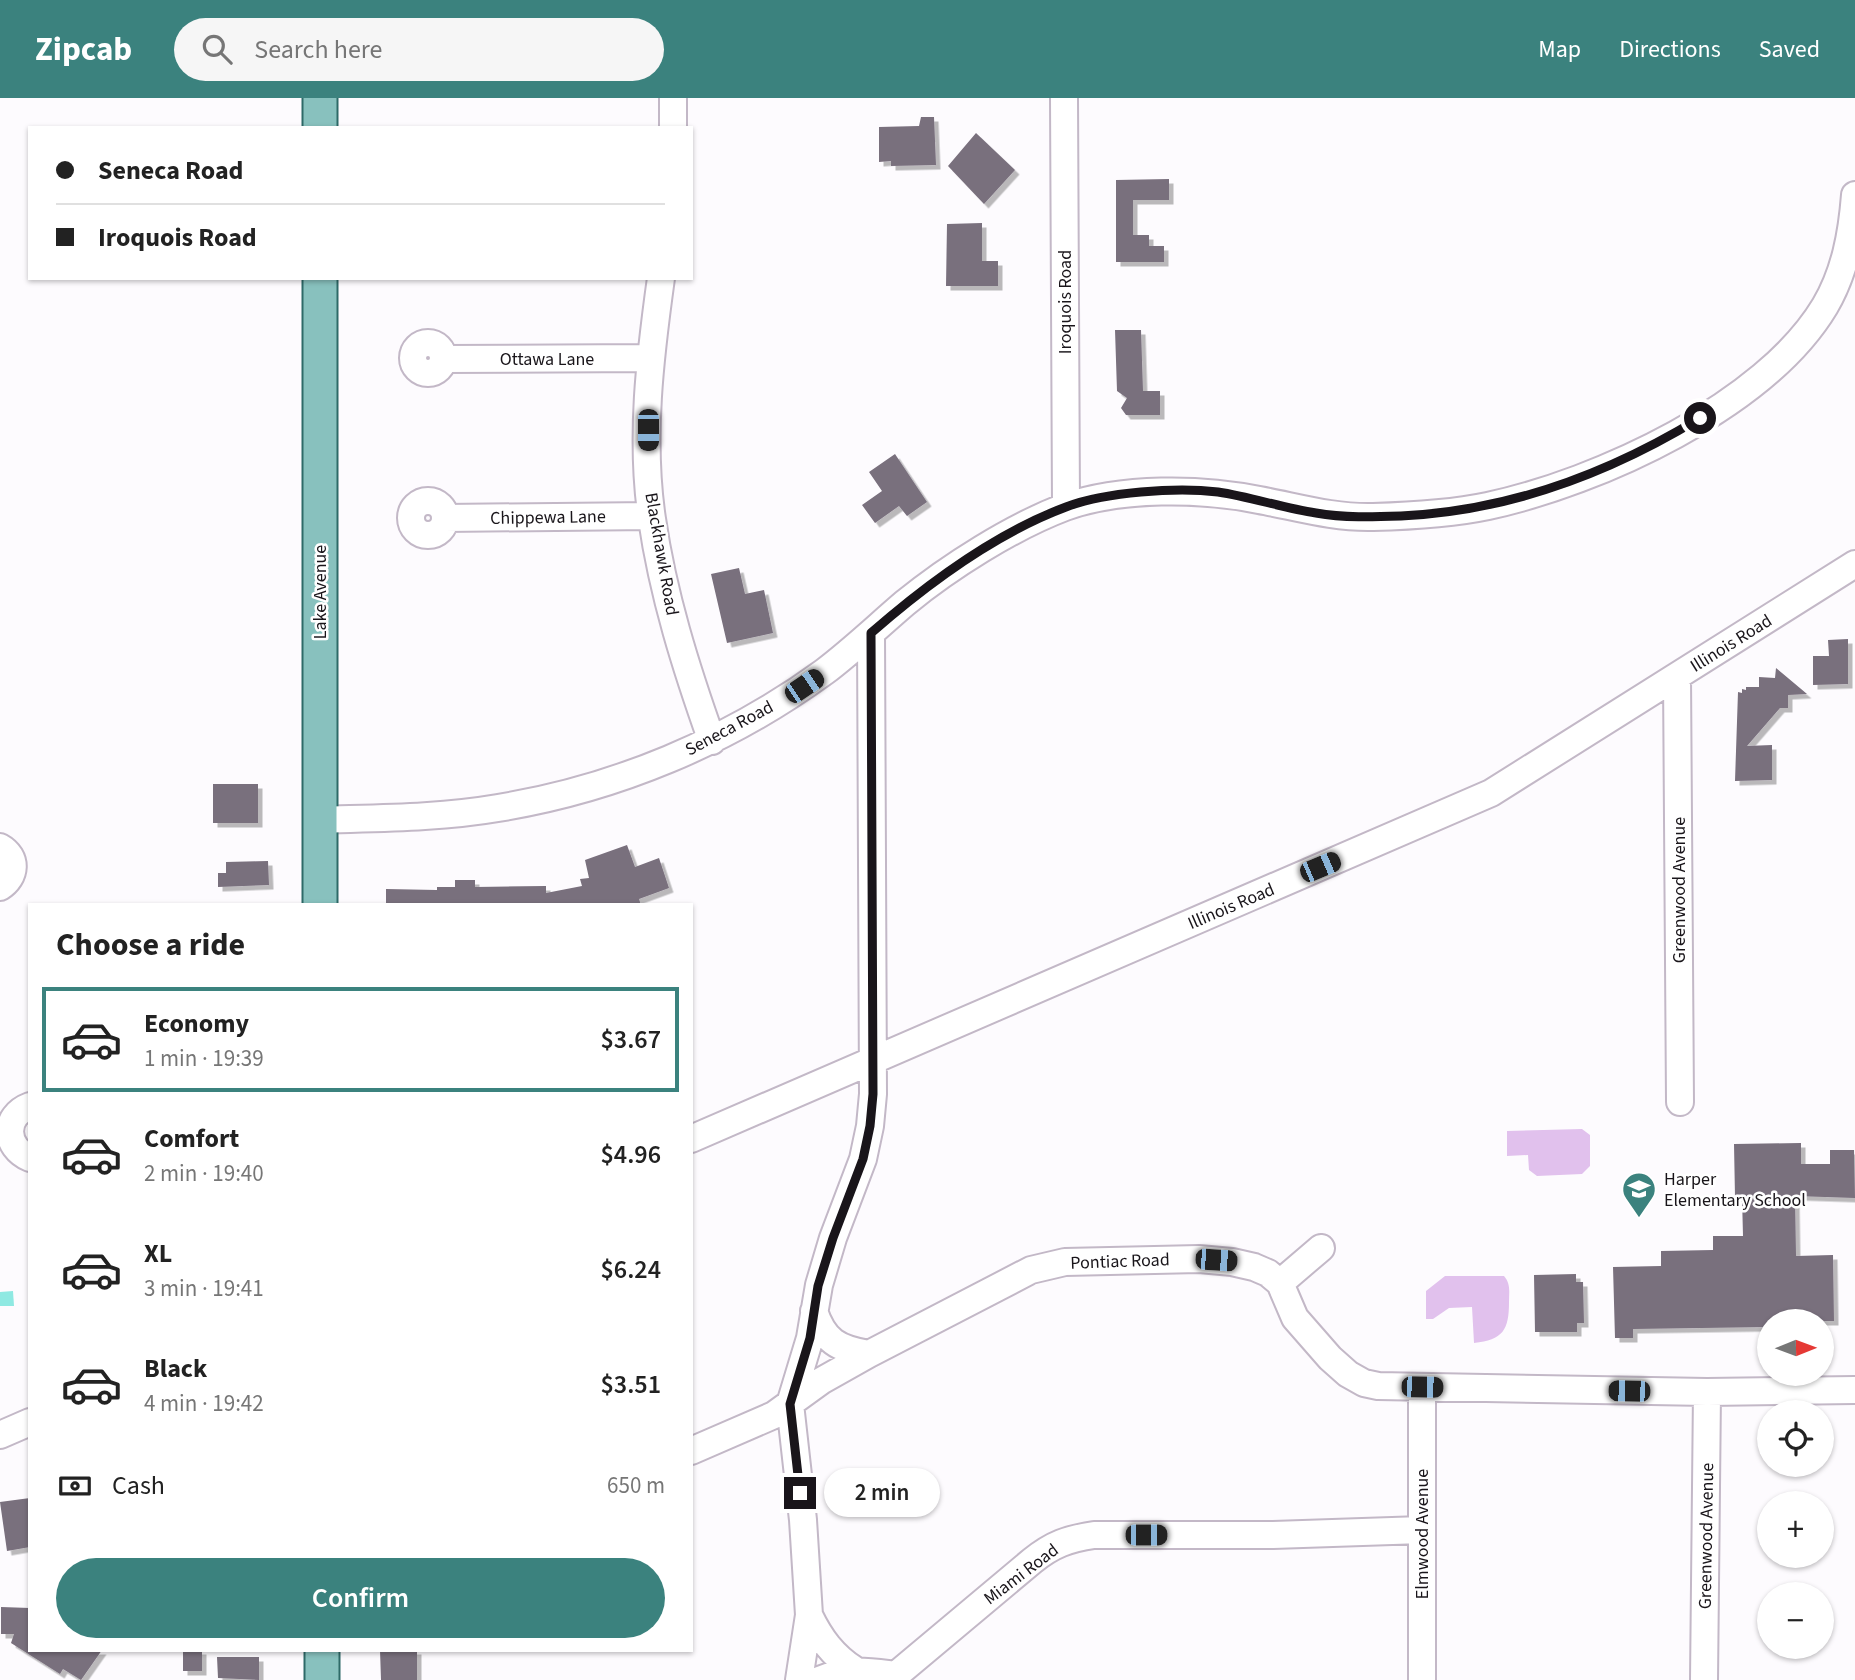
<!DOCTYPE html>
<html lang="en">
<head>
<meta charset="utf-8">
<style>
  :root { --surface:#fff; --page:#f6f6f6; --text:#222; --muted:#767676; --line:#e0e0e0; --accent:#3b827e }
  body { margin:0; font-family:"Source Sans 3",sans-serif; background:var(--page); color:var(--text); height:100vh; display:flex; flex-direction:column; font-size:26px; white-space:nowrap }
  * { box-sizing:border-box; margin:0 }
  p { font-size:23px; color:var(--muted) }
  .icon { flex:none; width:38px; height:38px; fill:none; stroke:currentColor; stroke-width:2; stroke-linecap:round; stroke-linejoin:round }
  .map { position:relative; flex:1; overflow:hidden }
  .drawer { position:absolute; left:28px; top:805px; width:665px; height:749px; display:flex; flex-direction:column; background:var(--surface); border-radius:0px; box-shadow:0 2px 5px #0004 }
  .drawer>* { flex:none }
  .top-card { position:absolute; left:28px; top:28px; width:665px; height:154px; border-radius:0px; box-shadow:0 2px 5px #0004; display:grid; align-content:center; height:154px; padding:0 28px; background:var(--surface) }
  .needle { width:46px; rotate:89deg }
  .buttons { position:absolute; left:1757px; top:1211px; display:grid; gap:14px }
  .buttons a { display:grid; place-items:center; width:77px; height:77px; border-radius:50%; background:var(--surface); box-shadow:0 2px 5px #0004; font-size:35px }
  .end { position:absolute; width:32px; height:32px; margin:-16px; border:9px solid #19151a; background:#fff; box-shadow:0 0 0 4px #fff }
  .from { border-radius:50% }
  .bubble { position:absolute; height:49px; border-radius:24px; background:var(--surface); box-shadow:0 2px 5px #0004; font-size:23px; font-weight:600; line-height:49px; text-align:center }
  .car { position:absolute; width:21px; height:42px; margin:-21px -10px; border-radius:9px; box-shadow:0 0 5px 2px #0007; background:linear-gradient(#222 24%,#8ab4d8 0 40%,#222 0 76%,#8ab4d8 0 86%,#222 0) }
  .top-card b { display:flex; align-items:center; gap:24px; height:66px; font-size:26px }
  .top-card b+b { border-top:2px solid var(--line) }
  .top-card i { width:18px; height:18px; background:var(--text) }
  ul { padding:0; list-style:none }
  li { display:flex; align-items:center; gap:21px; height:105px; margin:0 14px 10px; padding:0 14px; border:4px solid transparent; border-radius:0px }
  li div { flex:1 }
  li b { display:block; font-size:26px }
  li em { font-style:normal; font-weight:600 }
  li.active { border-color:var(--accent) }
  li>.icon { width:63px; height:63px; stroke-width:1.5 }
  h2 { padding:0 28px; font-size:32px; line-height:84px }
  .pay { display:flex; align-items:center; gap:18px; height:77px; padding:0 28px; font-size:26px }
  .pay p { margin-inline-start:auto }
  .primary-button { display:flex; gap:14px; margin-top:auto; padding:14px 28px }
  .primary-button a { flex:1; height:80px; border-radius:42px; background:var(--accent); color:#fff; font-size:28px; font-weight:600; line-height:80px; text-align:center }
  header { display:flex; align-items:center; gap:42px; box-sizing:border-box; height:98px; padding:0 35px; background:var(--accent); color:#fff }
  header strong { font-size:33px }
  nav { display:flex; gap:38px; margin-inline-start:auto; font-size:24px }
  .search { width:490px; height:63px; background:var(--page); display:flex; align-items:center; gap:18px; box-sizing:border-box; padding:0 24px; border-radius:38px; color:var(--muted); font-size:26px }
  .map>svg:first-child { display:block }
  .green { fill:#e1c1ed }
  .water { fill:#8fe9e2 }
  .building { fill:#796f7d; filter:url(#shadow) }
  .lines { fill:none; stroke-linecap:round; stroke-linejoin:round }
  .minor-casing { stroke:#c3b8c7; stroke-width:30 }
  .major-casing { stroke:#2e6a68; stroke-width:37 }
  .minor { stroke:#fff; stroke-width:26 }
  .major { stroke:#88c1be; stroke-width:33 }
  .route { stroke:#19151a; stroke-width:9 }
  .labels { text-anchor:middle; stroke-width:5; stroke-linejoin:round; paint-order:stroke }
  .street-label { font-size:18px; fill:#19151a; stroke:#fff }
  .poi-label { font-size:18px; fill:#19151a; stroke:#fff; text-anchor:start }
</style>
</head>
<body>
<header>
<strong>Zipcab</strong>
<div class="search"><svg class="icon" aria-label="search" viewBox="0 0 24 24"><circle cx="10" cy="10" r="6"/><path d="M15 15l6 6"/></svg>Search here</div>
<nav><a>Map</a><a>Directions</a><a>Saved</a></nav>
</header>
<div class="map">
<svg width="1855" height="1582" viewBox="0 0 1855 1582">
  <defs>
    <filter id="shadow"><feDropShadow dx="4.5" dy="4.5" stdDeviation="0" flood-color="#0004"/></filter>
  </defs>
  <rect width="100%" height="100%" fill="#fdfbfe"/>
  <path class="green" d="M1582,1031L1590,1037V1068L1582,1076L1537,1078L1529,1072L1528,1057L1507,1058V1033Z
    M1445,1178H1504C1511,1186 1509,1194 1509,1204C1509,1232 1503,1242 1474,1245L1472,1209L1449,1210L1433,1221H1426V1193Z"/>
  <path class="water" d="M13,1193L14,1208H0V1194Z"/>
  <path class="building" d="M921,19H934L936,67L891,68V63L879,64V29L919,28Z
    M976,35L1015,72L984,106L948,68Z
    M1169,81V102H1133V137H1149V148H1164V164H1116V82Z
    M982,125V163H998V188H946L947,126Z
    M1115,232H1141L1143,293H1160V317H1126L1121,310L1127,300L1117,293Z
    M895,356L927,404L907,418L899,408L875,425L862,407L882,393L869,374Z
    M739,470L745,496L764,492L773,535L727,545L711,476Z
    M1848,541V586L1813,587V558H1829L1828,542Z
    M1776,570L1807,596L1788,597V610H1780L1747,648L1772,647V682L1735,683L1738,594L1742,595V591L1746,592V589H1759V579L1775,580Z
    M213,686H258V725H213Z
    M627,747L635,769L659,760L669,790L639,801L641,807H386V791L437,792V789H455V782H475V789L546,788V795L582,788L580,781L589,780L585,762Z
    M268,763L269,787L218,789V775H226V764Z
    M1801,1045V1066H1830V1052H1854L1855,1100L1795,1098L1796,1158L1833,1157L1834,1223H1769V1229L1633,1231V1240H1615L1613,1169L1661,1168V1153L1713,1152V1138H1743L1742,1099H1735L1734,1046Z
    M1576,1176V1184H1583L1584,1225H1577V1234H1535L1534,1177Z
    M30,1400V1449L7,1453L0,1404Z
    M1,1509L30,1510V1552H102L81,1582L63,1571L60,1576L11,1545L14,1536H1Z
    M183,1552H202V1573H183Z
    M380,1552H417V1582H381Z
    M217,1559H259V1582L218,1580Z"/>
  <g class="lines">
    <g class="minor-casing">
      <path id="minor" d="M1064,0L1066,408
        M673,30V0
        M661,180C650,259 640,341 652,421C663,497 686,570 712,643
        M413 260a15 15 0 1 1 30 0a15 15 0 1 1-30 0Z
        M443,261L650,260
        M411 420a17 17 0 1 1 34 0a17 17 0 1 1-34 0Z
        M445,420L651,418
        M1677,579L1680,1004
        M320,722C379,720 440,720 498,710C615,691 728,644 824,574C852,553 878,528 905,505C949,469 1012,429 1065,409C1121,389 1201,390 1259,402C1297,409 1333,420 1373,419C1411,418 1450,416 1488,408C1599,384 1765,308 1825,208C1845,174 1852,136 1855,97
        M0,749C18,759 16,779 0,789
        M30,1008C3,1018 4,1049 30,1060
        M691,1041L1491,695L1855,466
        M1280,1185L1321,1150
        M814,1213C824,1243 838,1251 869,1256
        M1422,1289V1582
        M0,1337L30,1324
        M691,1353L774,1317L821,1283L869,1256L1031,1172L1065,1164L1199,1161L1232,1164L1254,1169L1268,1175L1280,1185L1295,1220L1330,1260L1348,1276L1364,1285L1378,1288L1707,1294L1855,1292
        M809,1517C820,1540 833,1558 855,1572
        M799,1582L809,1517L803,1422L790,1306L810,1240L819,1187L833,1140L863,1061L870,1028L873,996L871,535
        M819,1582C850,1570 864,1573 896,1577L1032,1463C1053,1446 1068,1441 1094,1437H1273L1422,1432
        M1704,1582L1707,1294"/>
    </g>
    <g class="major-casing">
      <path id="major" d="M320,0V30
        M320,180V807
        M322,1552V1582"/>
    </g>
    <use href="#minor" class="minor"/>
    <use href="#major" class="major"/>
  </g>
  <g class="lines">
    <path class="route" d="M800,1395L790,1306L810,1240L818,1188L833,1140L863,1061L870,1028L873,996L871,535C927,486 996,435 1066,409C1105,394 1176,389 1218,394C1251,399 1283,410 1316,415C1344,420 1373,419 1401,418C1509,413 1608,376 1700,320"/>
  </g>
  <defs>
    <g id="school-pin" transform="scale(1.75)"><path d="M0 17L-7.5 6A9.5 9.5 0 1 1 7.5 6Z" fill="#3b827e" stroke="#fff"/><path d="M0-5L7-2L0 1L-7-2ZM-4 1L0 2.5L4 1V4Q0 6-4 4Z" fill="#fff"/></g>
  </defs>
  <g fill-rule="evenodd">
    <use href="#school-pin" x="1639" y="1091"/>
  </g>
  <g class="labels">
    <g class="street-label">
      <text transform="translate(1065 204) rotate(-90)" y="6">Iroquois Road</text>
      <text x="547" y="267">Ottawa Lane</text>
      <text transform="translate(548 419) rotate(-1)" y="6">Chippewa Lane</text>
      <text transform="translate(662 456) rotate(80)" y="6">Blackhawk Road</text>
      <text transform="translate(320 494) rotate(-90)" y="6">Lake Avenue</text>
      <text transform="translate(1731 545) rotate(-32)" y="6">Illinois Road</text>
      <text transform="translate(729 630) rotate(-28)" y="6">Seneca Road</text>
      <text transform="translate(1679 792) rotate(-90)" y="6">Greenwood Avenue</text>
      <text transform="translate(1231 808) rotate(-23)" y="6">Illinois Road</text>
      <text transform="translate(1120 1163) rotate(-2)" y="6">Pontiac Road</text>
      <text transform="translate(1422 1436) rotate(-90)" y="6">Elmwood Avenue</text>
      <text transform="translate(1706 1438) rotate(-89)" y="6">Greenwood Avenue</text>
      <text transform="translate(1021 1476) rotate(-37)" y="6">Miami Road</text>
    </g>
    <g class="poi-label">
      <text x="1664" y="1087">Harper<tspan x="1664" dy="21">Elementary School</tspan></text>
    </g>
  </g>
</svg>
<div class="buttons">
<a><svg class="needle" viewBox="-14 -14 28 28"><path d="M0-13l5 13h-10z" fill="#e53935"/><path d="M0 13l5-13h-10z" fill="#767676"/></svg></a>
<a><svg class="icon" aria-label="locate" viewBox="0 0 24 24"><circle cx="12" cy="12" r="6"/><path d="M12 2v4M12 18v4M2 12h4M18 12h4"/></svg></a>
<a>+</a>
<a>−</a>
</div>
<i class="end from" style="left:1700px;top:320px"></i>
<i class="end" style="left:800px;top:1395px"></i>
<div class="bubble" style="left:824px;top:1370px;width:116px">2 min</div>
<i class="car" style="left:648px;top:332px;rotate:180deg"></i>
<i class="car" style="left:804px;top:588px;rotate:56deg"></i>
<i class="car" style="left:1320px;top:769px;rotate:67deg"></i>
<i class="car" style="left:1216px;top:1162px;rotate:94deg"></i>
<i class="car" style="left:1422px;top:1289px;rotate:91deg"></i>
<i class="car" style="left:1629px;top:1293px;rotate:271deg"></i>
<i class="car" style="left:1146px;top:1437px;rotate:90deg"></i>
<div class="top-card">
<b><i class="from"></i>Seneca Road</b>
<b><i></i>Iroquois Road</b>
</div>
<section class="drawer">
<h2>Choose a ride</h2>
<ul>
<li class="active"><svg class="icon" aria-label="car" viewBox="0 0 24 24"><path d="M5 17H2v-5l4-1 3-4h7l3 4 3 1v5h-3M9 17h6M6 11h13"/><circle cx="7" cy="17" r="2"/><circle cx="17" cy="17" r="2"/></svg><div><b>Economy</b><p>1 min · 19:39</p></div><em>$3.67</em></li>
<li><svg class="icon" aria-label="car" viewBox="0 0 24 24"><path d="M5 17H2v-5l4-1 3-4h7l3 4 3 1v5h-3M9 17h6M6 11h13"/><circle cx="7" cy="17" r="2"/><circle cx="17" cy="17" r="2"/></svg><div><b>Comfort</b><p>2 min · 19:40</p></div><em>$4.96</em></li>
<li><svg class="icon" aria-label="car" viewBox="0 0 24 24"><path d="M5 17H2v-5l4-1 3-4h7l3 4 3 1v5h-3M9 17h6M6 11h13"/><circle cx="7" cy="17" r="2"/><circle cx="17" cy="17" r="2"/></svg><div><b>XL</b><p>3 min · 19:41</p></div><em>$6.24</em></li>
<li><svg class="icon" aria-label="car" viewBox="0 0 24 24"><path d="M5 17H2v-5l4-1 3-4h7l3 4 3 1v5h-3M9 17h6M6 11h13"/><circle cx="7" cy="17" r="2"/><circle cx="17" cy="17" r="2"/></svg><div><b>Black</b><p>4 min · 19:42</p></div><em>$3.51</em></li>
</ul>
<div class="pay"><svg class="icon" aria-label="cash" viewBox="0 0 24 24"><path d="M3 7h18v10H3z"/><circle cx="12" cy="12" r="2"/></svg>Cash<p>650 m</p></div>
<div class="primary-button"><a>Confirm</a></div>
</section>
</div>
</body>
</html>
